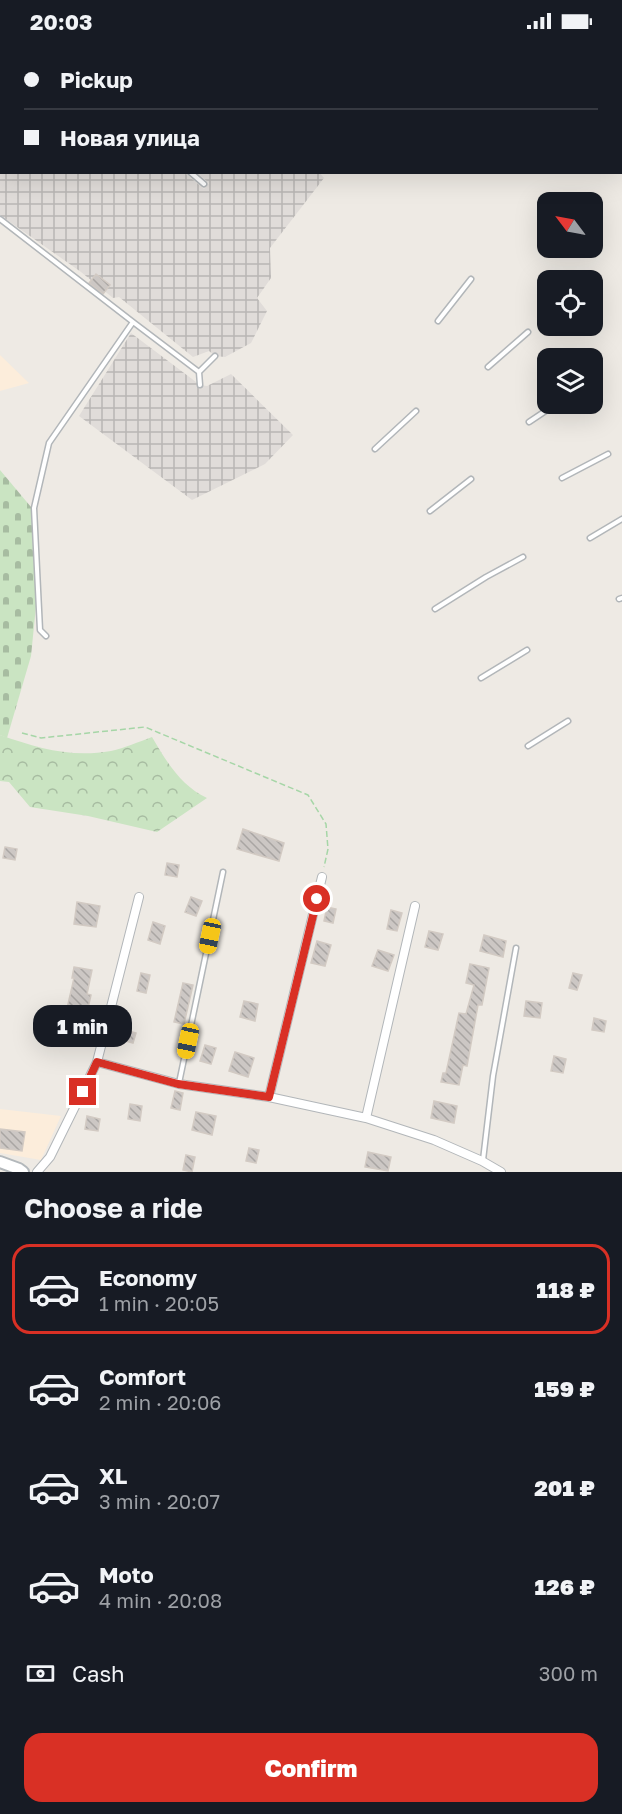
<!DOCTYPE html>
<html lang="en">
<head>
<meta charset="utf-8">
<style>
  :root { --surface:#171b24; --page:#20242c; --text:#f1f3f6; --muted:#9ea1a6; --line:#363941; --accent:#d93025 }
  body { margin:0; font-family:"Golos Text",sans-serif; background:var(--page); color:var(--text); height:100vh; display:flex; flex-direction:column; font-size:22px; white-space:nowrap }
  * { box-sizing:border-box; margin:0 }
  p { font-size:20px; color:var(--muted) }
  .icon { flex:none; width:33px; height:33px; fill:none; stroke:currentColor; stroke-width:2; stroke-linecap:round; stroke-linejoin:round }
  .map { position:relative; height:1130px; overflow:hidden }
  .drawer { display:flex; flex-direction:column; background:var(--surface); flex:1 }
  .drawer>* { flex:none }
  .top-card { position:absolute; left:0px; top:0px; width:622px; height:132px; box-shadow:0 6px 24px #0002; display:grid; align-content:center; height:132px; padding:0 24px; background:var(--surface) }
  .needle { width:39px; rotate:302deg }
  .buttons { position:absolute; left:537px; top:150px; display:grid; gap:12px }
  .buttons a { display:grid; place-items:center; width:66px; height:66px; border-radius:12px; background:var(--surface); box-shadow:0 6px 24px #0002; font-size:30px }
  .end { position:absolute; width:27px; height:27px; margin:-14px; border:8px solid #d93025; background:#fff; box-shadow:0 0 0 3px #fff }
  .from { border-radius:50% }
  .bubble { position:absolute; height:42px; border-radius:18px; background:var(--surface); box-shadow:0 6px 24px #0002; font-size:20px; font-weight:800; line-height:42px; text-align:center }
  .car { position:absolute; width:18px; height:36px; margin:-18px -9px; border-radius:8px; box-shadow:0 0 4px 2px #0007; background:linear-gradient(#f5c518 24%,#345 0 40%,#f5c518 0 76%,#345 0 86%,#f5c518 0) }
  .top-card b { display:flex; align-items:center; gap:21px; height:57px; font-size:22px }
  .top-card b+b { border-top:2px solid var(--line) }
  .top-card i { width:15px; height:15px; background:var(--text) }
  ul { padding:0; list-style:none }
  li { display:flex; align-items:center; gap:18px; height:90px; margin:0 12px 9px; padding:0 12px; border:3px solid transparent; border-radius:18px }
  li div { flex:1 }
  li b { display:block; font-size:22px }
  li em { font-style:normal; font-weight:800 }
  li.selected { border-color:var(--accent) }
  li>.icon { width:54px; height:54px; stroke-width:1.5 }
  h2 { padding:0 24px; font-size:27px; line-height:72px }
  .pay { display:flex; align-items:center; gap:15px; height:66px; padding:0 24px; font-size:22px }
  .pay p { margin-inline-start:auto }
  .action { display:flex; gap:12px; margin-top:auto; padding:12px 24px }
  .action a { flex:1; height:69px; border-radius:18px; background:var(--accent); color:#fff; font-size:24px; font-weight:800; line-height:69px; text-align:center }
  .status { display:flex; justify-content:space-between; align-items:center; height:42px; padding:0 30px; background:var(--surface); direction:ltr }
  .status svg { height:16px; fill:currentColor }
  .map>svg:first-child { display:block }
  .commercial { fill:#fceddb }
  .industrial { fill:url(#industrial-grid) }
  .forest { fill:url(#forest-crowns) }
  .cemetery { fill:url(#cemetery-stones) }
  .building { fill:url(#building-back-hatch); stroke:#d2cac3; stroke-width:1.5 }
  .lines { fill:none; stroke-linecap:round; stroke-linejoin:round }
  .lane-casing { stroke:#b2b6b9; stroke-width:7 }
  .street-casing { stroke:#b2b6b9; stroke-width:10 }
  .secondary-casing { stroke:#b3b8bb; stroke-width:14 }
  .path { stroke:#a6d6a7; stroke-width:1.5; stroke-dasharray:6 3; stroke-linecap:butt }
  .lane { stroke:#fff; stroke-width:4 }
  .street { stroke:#fff; stroke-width:8 }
  .secondary { stroke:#fff; stroke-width:10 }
  .route { stroke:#d93025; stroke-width:8 }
</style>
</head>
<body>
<div class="status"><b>20:03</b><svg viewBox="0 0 49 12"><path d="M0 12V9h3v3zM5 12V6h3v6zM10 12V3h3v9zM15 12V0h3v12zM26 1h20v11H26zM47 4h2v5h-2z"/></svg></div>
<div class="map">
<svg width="622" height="1130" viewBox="0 0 622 1130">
  <defs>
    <pattern id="industrial-grid" width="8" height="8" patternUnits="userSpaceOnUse" patternTransform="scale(1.5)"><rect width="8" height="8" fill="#e0dcd9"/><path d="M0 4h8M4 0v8" fill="none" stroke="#b9b6b4"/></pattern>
    <pattern id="forest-crowns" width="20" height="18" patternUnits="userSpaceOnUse" patternTransform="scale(1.5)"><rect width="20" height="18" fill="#cae4c2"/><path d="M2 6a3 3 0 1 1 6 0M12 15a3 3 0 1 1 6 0" fill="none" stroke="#a7bca1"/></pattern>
    <pattern id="cemetery-stones" width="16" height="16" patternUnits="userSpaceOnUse" patternTransform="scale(1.5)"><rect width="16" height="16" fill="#cae4c2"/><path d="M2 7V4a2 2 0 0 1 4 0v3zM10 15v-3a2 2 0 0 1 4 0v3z" fill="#a7bca1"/></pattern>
    <pattern id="building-back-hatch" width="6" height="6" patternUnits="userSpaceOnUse" patternTransform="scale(1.5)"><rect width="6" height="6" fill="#ccc7c4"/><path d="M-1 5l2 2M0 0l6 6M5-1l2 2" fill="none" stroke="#a9a5a3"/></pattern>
  </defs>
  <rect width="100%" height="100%" fill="#eeeae4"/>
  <path class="commercial" d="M0,313L29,341L0,349Z
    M0,1067L61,1074L41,1118L0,1111Z"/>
  <path class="industrial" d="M0,0H31L32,1L2,2V130L185,131L204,147L209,141L197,131L319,130L324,136L270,206L271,236L257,256L267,269L251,301L225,315L215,314L209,309L193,315L119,255L113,256L81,230L0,173Z
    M176,0H356V2H177Z
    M131,291L200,343L207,344L231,332L293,393L265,422L192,458L79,374Z"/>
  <path class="forest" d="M0,693C38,706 70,716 111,709C125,706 138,700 152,695C166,719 181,744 207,756L157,790L88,774L30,765L9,740L0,739Z"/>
  <path class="cemetery" d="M0,428L31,465L37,554L31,614L7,696L0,693Z"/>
  <path class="building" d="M96,232L110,243L103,252L89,241Z
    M243,787L284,801L279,819L237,807Z
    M5,805L17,807L15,818L3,816Z
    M167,821L179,823L177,835L165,833Z
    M191,855L202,859L196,874L185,870Z
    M77,860L100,864L96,885L74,882Z
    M327,865L336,867L333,881L324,879Z
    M391,868L402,871L397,889L387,887Z
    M153,880L165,884L160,902L148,898Z
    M429,889L443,892L438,908L425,905Z
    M484,893L506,899L503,915L480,909Z
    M317,899L331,903L325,924L311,921Z
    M378,908L394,913L388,929L372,924Z
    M470,922L489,926L482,963H478L467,1024L463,1023L459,1043L441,1040L443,1031H446L459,971L466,972L474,943L466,941Z
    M74,925L92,928L87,952L91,953L86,975L66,971L74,936H72Z
    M141,931L150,933L146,951L137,949Z
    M573,931L582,933L577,948L569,946Z
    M183,941L193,943L184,982L174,980Z
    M244,959L258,962L255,979L240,975Z
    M526,959L542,961L540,976L524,974Z
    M594,976L606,979L604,990L592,988Z
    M125,988L136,991L133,1001L122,998Z
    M205,1003L216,1006L211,1022L200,1019Z
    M235,1010L254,1016L248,1035L229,1029Z
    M554,1014L566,1017L563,1031L551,1029Z
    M175,1049L183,1051L180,1068L171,1066Z
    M434,1059L457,1064L454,1081L431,1076Z
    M130,1062L142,1064L140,1079L128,1077Z
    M196,1070L216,1074L212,1093L192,1088Z
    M87,1074L100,1077L98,1089L85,1087Z
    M0,1087L25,1090L22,1109L0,1106Z
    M249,1106L259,1108L256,1121L246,1119Z
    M368,1110L391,1115L388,1129L365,1125Z
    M186,1113L195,1115L192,1130L183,1128Z"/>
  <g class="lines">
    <g class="lane-casing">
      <path id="lane" d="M46,0L47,2
        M173,0L174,2
        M190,130L204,142
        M0,177L133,280L49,401L34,466L40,588L46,594
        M438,279L471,237
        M133,280L199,330
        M488,325L528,290
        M200,343L199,330L215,314
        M529,380L556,362
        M375,407L416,369
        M562,436L608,412
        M430,469L471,437
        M590,496L622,477
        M619,557L622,556
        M435,567L486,535L523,515
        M481,636L527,608
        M528,704L568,679
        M179,1041L223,830
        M483,1118L493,1034L516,906"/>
    </g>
    <g class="street-casing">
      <path id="street" d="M97,1020L179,1042L269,1055L366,1076L434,1098L482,1119L501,1130
        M269,1055L322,835
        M366,1076L415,864
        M37,1130L50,1115L97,1020L139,855"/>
    </g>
    <g class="secondary-casing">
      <path id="secondary" d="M0,1120L19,1127L23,1130"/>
    </g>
    <path class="path" d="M22,691L41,696L145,685L308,753L326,782L328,807L324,825"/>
    <use href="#lane" class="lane"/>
    <use href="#street" class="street"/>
    <use href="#secondary" class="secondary"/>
  </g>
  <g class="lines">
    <path class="route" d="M83,1050L97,1020L178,1042L269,1055L317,857"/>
  </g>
</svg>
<div class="buttons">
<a><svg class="needle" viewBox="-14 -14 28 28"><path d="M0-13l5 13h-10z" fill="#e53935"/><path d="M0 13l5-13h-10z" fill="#9ea1a6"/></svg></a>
<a><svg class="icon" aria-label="locate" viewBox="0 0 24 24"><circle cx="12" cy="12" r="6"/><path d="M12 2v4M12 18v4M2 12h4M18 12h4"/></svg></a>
<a><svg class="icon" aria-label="layers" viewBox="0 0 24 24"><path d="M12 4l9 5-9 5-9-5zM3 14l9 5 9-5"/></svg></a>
</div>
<i class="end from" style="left:317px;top:857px"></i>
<i class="end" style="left:83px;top:1050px"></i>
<div class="bubble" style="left:33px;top:963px;width:99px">1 min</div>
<i class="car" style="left:210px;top:894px;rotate:192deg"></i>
<i class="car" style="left:188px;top:999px;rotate:192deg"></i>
<div class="top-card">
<b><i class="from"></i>Pickup</b>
<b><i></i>Новая улица</b>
</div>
</div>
<section class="drawer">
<h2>Choose a ride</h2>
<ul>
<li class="selected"><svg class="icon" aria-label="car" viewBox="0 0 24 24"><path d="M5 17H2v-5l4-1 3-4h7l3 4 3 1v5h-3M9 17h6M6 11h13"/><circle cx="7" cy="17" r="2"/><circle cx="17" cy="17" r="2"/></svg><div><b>Economy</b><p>1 min · 20:05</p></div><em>118 ₽</em></li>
<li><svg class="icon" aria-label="car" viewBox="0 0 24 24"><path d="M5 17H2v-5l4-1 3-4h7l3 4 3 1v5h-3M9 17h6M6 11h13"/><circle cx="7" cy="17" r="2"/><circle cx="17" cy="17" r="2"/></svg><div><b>Comfort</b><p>2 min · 20:06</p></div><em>159 ₽</em></li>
<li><svg class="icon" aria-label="car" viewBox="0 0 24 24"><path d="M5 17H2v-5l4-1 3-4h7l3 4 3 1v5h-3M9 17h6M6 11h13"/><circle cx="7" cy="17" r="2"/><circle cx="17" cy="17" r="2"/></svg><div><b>XL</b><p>3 min · 20:07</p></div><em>201 ₽</em></li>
<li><svg class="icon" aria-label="car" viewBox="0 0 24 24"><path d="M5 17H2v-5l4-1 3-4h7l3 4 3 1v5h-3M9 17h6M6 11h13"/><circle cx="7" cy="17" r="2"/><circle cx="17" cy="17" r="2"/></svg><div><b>Moto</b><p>4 min · 20:08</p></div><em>126 ₽</em></li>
</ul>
<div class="pay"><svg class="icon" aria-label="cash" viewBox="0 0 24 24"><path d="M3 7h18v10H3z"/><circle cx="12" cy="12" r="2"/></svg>Cash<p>300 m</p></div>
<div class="action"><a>Confirm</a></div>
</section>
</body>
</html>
